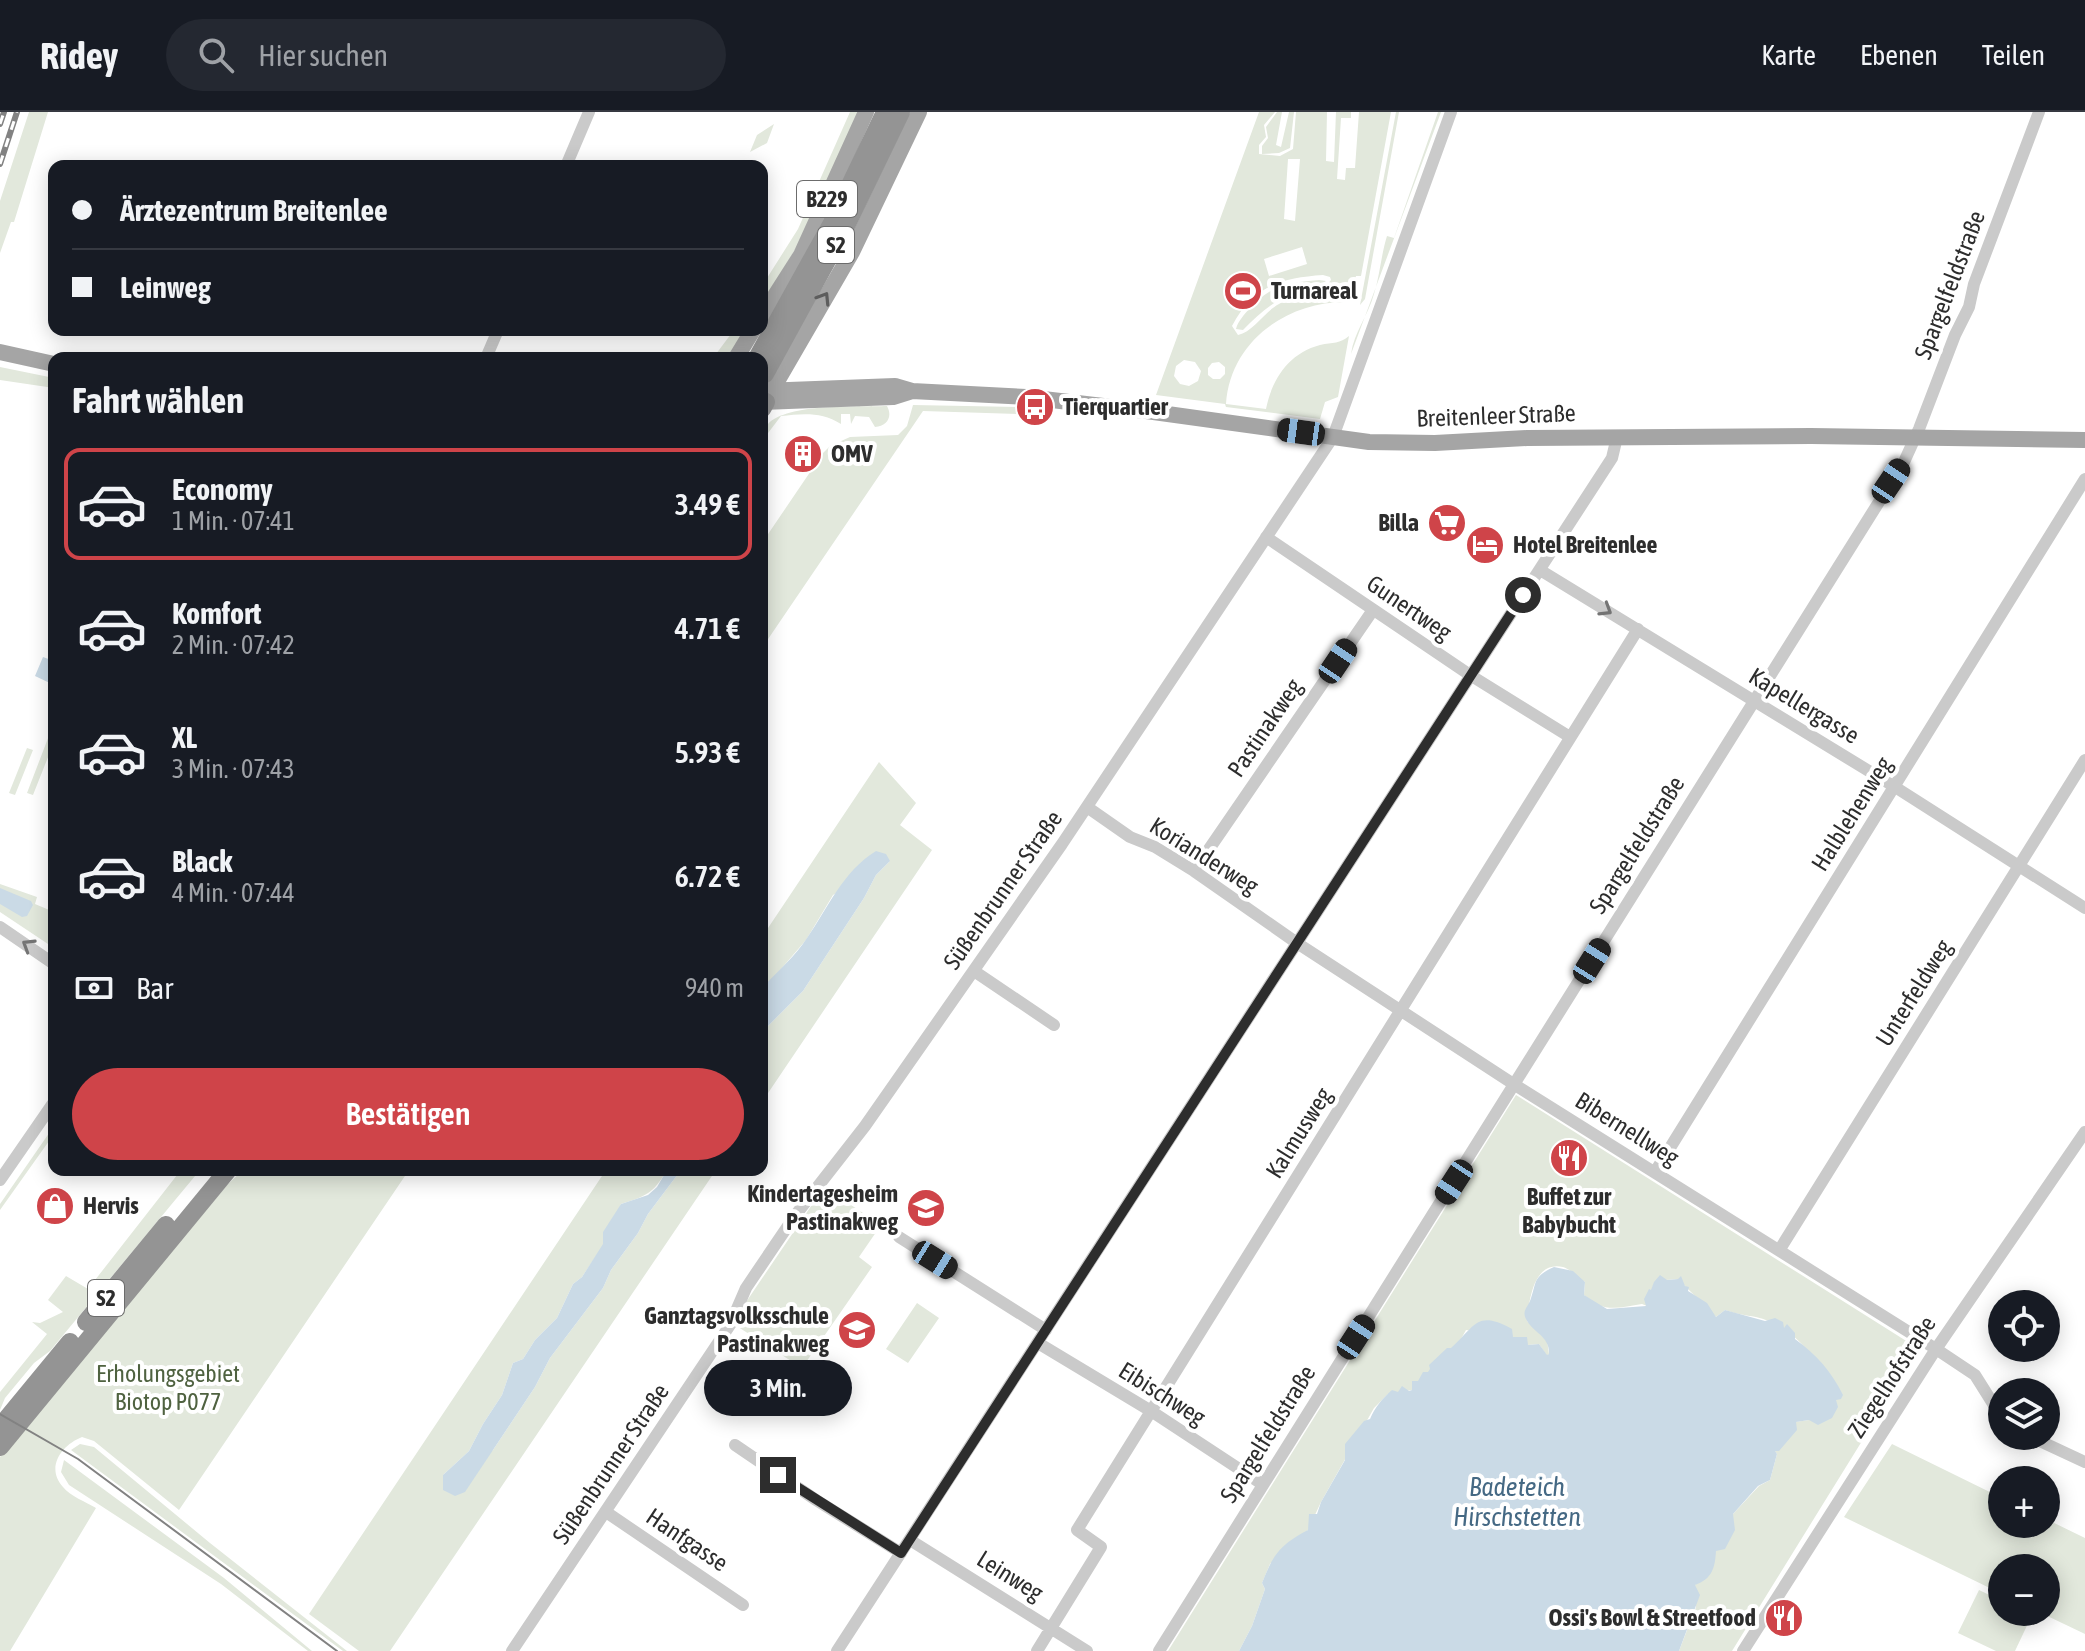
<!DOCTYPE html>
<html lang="de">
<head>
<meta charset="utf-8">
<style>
  :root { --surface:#171b24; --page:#242831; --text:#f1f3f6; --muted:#9ea1a6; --line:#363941; --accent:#cf4449 }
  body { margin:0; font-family:"Asap Condensed",sans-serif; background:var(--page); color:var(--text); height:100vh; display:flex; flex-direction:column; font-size:30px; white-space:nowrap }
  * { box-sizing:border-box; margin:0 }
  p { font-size:26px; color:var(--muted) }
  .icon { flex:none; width:44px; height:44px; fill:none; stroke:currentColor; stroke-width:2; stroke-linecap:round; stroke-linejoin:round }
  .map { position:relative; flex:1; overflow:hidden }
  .drawer { position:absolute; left:48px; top:240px; width:720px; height:824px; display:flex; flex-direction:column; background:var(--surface); border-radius:16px; box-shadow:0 4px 20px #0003 }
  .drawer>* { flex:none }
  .guide { position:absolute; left:48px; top:48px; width:720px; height:176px; border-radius:16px; box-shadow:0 4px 20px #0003; display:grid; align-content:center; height:176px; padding:0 24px; background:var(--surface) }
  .buttons { position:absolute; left:1988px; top:1178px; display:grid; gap:16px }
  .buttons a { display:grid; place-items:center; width:72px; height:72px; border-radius:50%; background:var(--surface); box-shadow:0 4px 20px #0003; font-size:40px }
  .end { position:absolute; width:36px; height:36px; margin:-18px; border:10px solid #2d2d2d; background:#fff; box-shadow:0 0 0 4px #fff }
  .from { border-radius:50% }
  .bubble { position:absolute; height:56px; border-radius:28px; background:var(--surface); box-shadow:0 4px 20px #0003; font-size:26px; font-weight:600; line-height:56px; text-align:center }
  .car { position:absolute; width:24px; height:48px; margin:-24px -12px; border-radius:10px; box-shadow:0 0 6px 2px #0007; background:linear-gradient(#222 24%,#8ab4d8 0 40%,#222 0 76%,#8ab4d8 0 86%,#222 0) }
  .guide b { display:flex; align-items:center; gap:28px; height:76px; font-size:30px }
  .guide b+b { border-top:2px solid var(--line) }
  .guide i { width:20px; height:20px; background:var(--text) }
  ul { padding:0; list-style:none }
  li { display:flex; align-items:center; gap:24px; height:112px; margin:0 16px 12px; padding:0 8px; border:4px solid transparent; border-radius:16px }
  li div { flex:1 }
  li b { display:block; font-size:30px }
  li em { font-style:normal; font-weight:600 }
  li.on { border-color:var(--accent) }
  li>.icon { width:72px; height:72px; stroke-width:1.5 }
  h2 { padding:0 24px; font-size:36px; line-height:96px }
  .pay { display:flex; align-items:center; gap:20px; height:88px; padding:0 24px; font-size:30px }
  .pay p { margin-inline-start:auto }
  .action { display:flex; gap:16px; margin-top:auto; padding:16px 24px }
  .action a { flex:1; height:92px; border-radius:48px; background:var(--accent); color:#fff; font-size:32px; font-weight:600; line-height:92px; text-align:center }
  header { display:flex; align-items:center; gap:48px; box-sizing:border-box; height:112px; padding:0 40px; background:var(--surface); border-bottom:2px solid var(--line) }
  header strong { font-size:38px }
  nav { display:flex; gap:44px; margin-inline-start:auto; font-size:28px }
  .search { width:560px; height:72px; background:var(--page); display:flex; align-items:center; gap:20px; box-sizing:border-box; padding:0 28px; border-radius:44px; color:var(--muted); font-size:30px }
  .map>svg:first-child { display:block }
  .green { fill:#e2e8dc; fill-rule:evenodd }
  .water { fill:#cadae6 }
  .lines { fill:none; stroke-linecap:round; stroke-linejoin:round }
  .minor { stroke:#cacaca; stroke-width:12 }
  .major { stroke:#a5a5a5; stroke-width:16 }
  .highway { stroke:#949494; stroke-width:18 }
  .tram { stroke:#828282; stroke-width:2 }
  .rail-casing { stroke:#828282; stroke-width:6 }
  .rail { stroke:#fff; stroke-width:3; stroke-dasharray:9; stroke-linecap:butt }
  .oneway { stroke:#5d5d5d }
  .oneway2 { stroke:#747474 }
  .route { stroke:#2d2d2d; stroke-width:10 }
  .labels { text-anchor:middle; stroke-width:8; stroke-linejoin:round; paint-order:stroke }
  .shield { fill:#fff; stroke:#6c6c6c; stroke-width:2 }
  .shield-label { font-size:22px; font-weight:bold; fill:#2d2d2d }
  .street-label { font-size:24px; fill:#2d2d2d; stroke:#fff }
  .poi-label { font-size:24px; font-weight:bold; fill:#2d2d2d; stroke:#fff; text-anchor:start }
  .park-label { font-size:24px; fill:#4f6240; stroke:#fff }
  .water-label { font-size:26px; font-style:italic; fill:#456984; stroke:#fff }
</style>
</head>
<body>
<header>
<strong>Ridey</strong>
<div class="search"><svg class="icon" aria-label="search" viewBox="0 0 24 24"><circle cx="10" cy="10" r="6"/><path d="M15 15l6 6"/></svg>Hier suchen</div>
<nav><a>Karte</a><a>Ebenen</a><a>Teilen</a></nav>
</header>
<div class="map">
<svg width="2085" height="1539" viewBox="0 0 2085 1539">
  <rect width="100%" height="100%" fill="#fff"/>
  <path class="green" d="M29,0H48L14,110H11L0,141V89Z
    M850,0H860L802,126L762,193V174L798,117Z
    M1259,0H1275L1264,13L1266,25L1259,33V42L1280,44L1293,37L1296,0H1327L1326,49L1334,50L1336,0H1351V6H1341L1337,67L1345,68L1346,56H1355L1359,0H1391L1361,164H1356L1353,177L1357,179L1353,182L1347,181L1345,190C1286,190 1230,230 1226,292L1266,297C1272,267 1289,241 1320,233C1333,230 1340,232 1349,224L1338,285L1325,290L1320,307L1226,295L1225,292L1156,283ZM1288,47H1300L1295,109L1284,107ZM1302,135L1307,152L1269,164L1264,147ZM1323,163L1330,165L1331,168C1319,184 1296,182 1279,192C1264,200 1253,220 1238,223L1232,214C1253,174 1281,166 1323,163ZM1184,248L1195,250L1201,259L1198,269L1189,274L1180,272L1174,264L1176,254ZM1219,250L1225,255V262L1220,267H1213L1208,263V256L1212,251Z
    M1277,0H1282L1276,33L1281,35L1289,0H1294L1290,36L1279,41L1262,42V34L1268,26L1266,15Z
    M1396,0H1399L1365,187L1360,193Z
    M1438,0H1441L1351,242C1354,220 1368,204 1374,182C1380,163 1381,143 1387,124L1394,126Z
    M774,12L767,31L750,40L757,23Z
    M1319,168L1326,169C1315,178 1302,178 1290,183C1270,191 1257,204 1243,218L1236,217C1238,209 1244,203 1250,196C1273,172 1287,171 1319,168Z
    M734,218H747L727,246H713Z
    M0,255L54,266V276L0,268Z
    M913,293L1021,295L1018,302L923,299L762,536V431L823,341L830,334L850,325L898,323L907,314Z
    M887,294C893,305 887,314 875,315L869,305L855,304L851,312L850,302H841V312C821,299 801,302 781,304L762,329L763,309L768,312C787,291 858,295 887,294Z
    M50,621L54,623V630L33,683L27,681Z
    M27,636L33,638L15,683L9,681Z
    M879,650L916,691L900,713L932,738L762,990V928L767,915L803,879L864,786L876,763L890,749L833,783L806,828L762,879V825Z
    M0,772L37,785L35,792L54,800V836L0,800Z
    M1516,983L1919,1237L1732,1539H1679L1696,1495L1695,1473L1716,1439L1733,1402L1759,1374L1770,1368L1777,1342L1774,1338L1795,1310L1809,1308L1836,1287H1841C1820,1253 1798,1215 1756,1205C1745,1203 1736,1202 1725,1198L1716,1205L1678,1167L1666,1168L1653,1174L1647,1194L1642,1192C1619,1196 1601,1201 1584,1183L1585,1170C1578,1166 1570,1157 1563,1155C1533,1148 1529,1190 1527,1209L1547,1228L1549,1242L1547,1244L1539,1232L1528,1233L1513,1225L1466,1218L1461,1227L1412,1278L1388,1282L1374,1296L1321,1390L1308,1418L1270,1452L1262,1471L1265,1477L1252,1514L1239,1539H1168Z
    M54,1014V1022L0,1098V1092Z
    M181,1058H200L50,1239L34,1251L5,1286L0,1298V1280L47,1222L32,1210L40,1211L63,1200L48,1188L66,1164L88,1177Z
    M243,1058H409L179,1398L94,1329L82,1325C62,1333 45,1355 63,1375C70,1384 86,1390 96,1396L10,1539H0V1345L227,1073Z
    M606,1058H667C653,1082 646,1084 621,1092L604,1132L582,1165L573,1172L557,1206L535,1228L523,1247L513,1251L502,1283L483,1312L469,1339L443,1363L493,1338L535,1275L550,1246L603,1176L611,1158L638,1121L648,1102L681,1058H716L390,1539H359L309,1502Z
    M824,1075L881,1113L859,1145L872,1155L802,1256L735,1213L740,1199Z
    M917,1191L939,1206L908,1251L886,1237Z
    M80,1332L94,1335L210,1431L347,1539H343L71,1338Z
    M1892,1332L2002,1386V1412H2046V1407L2085,1426V1522L2039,1500H2046V1456H2002V1482L1844,1405Z
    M64,1348L224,1466L312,1539H308L221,1472L69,1373L61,1360Z
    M1979,1478L2002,1489V1500H2025L2032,1503L2015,1539H1996L1958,1521Z"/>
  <path class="water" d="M43,545L54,549V573L35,564Z
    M876,739L886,742L890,749L876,763L864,786L803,879L767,915L762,928V879L765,873C779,858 796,843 807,826C828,796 843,759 876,739Z
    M0,776L31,789L33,793L27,804L22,805L0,792Z
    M667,1058H681L648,1102L638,1121L611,1158L603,1176L550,1246L535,1275L465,1380L455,1384L443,1378V1363L469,1339L483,1312L502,1283L513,1251L523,1247L535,1228L557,1206L573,1172L582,1165L603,1132V1120L621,1092L648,1083L657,1075Z
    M1554,1155L1573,1159L1585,1170L1584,1183L1607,1197L1646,1194L1644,1187L1649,1177L1651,1178L1654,1170L1660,1163L1667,1168L1678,1167L1681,1164L1685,1174L1689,1175L1688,1179L1707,1191L1716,1205L1725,1198L1765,1209L1775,1206L1783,1210L1784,1216L1787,1212L1795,1221V1227C1817,1243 1831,1259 1843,1283L1841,1287L1836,1288L1838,1295L1832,1306L1818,1313L1809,1308L1796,1310L1797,1318L1779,1339H1775L1777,1342L1770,1368L1758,1374L1733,1402L1735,1418L1725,1437L1716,1439C1715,1456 1712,1467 1695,1473L1700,1483L1679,1539H1239L1252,1514L1265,1477L1262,1471C1274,1441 1280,1433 1308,1418L1309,1402H1317L1321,1390L1345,1348V1332L1364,1309L1370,1307C1375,1295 1382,1287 1392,1278L1398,1280L1402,1274L1409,1279L1412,1278V1269H1418L1423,1260H1428L1430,1257L1429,1253L1447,1236H1451C1475,1215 1476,1197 1512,1217L1513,1225H1527L1528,1233L1539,1232L1547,1243L1549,1242C1550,1224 1533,1221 1526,1207C1522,1199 1527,1196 1530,1189C1537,1170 1532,1165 1554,1155Z"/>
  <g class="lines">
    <path class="minor" d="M566,54L589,0
      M486,246L498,218
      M1266,425L1470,563L1570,625
      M1540,458L1895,675L2085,796
      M1087,695L1130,725L1155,735L1194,759L1297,831L1515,973L1936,1237L1975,1263L2002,1306
      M1194,759L1373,498
      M0,815L54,852
      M974,859L1054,913
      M1655,1060L2085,367
      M0,1068L54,990
      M899,1125L1046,1218
      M1780,1137L2085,648
      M1038,1231L1151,1299L1262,1372
      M2029,1324L2085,1350
      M735,1333L816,1388L901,1441
      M606,1400L743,1493
      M910,1428L1087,1539
      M512,1539L730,1213L746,1176L794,1105L865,1014L1062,732L1333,325L1451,0
      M837,1539L1612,346L1617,325
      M1037,1539L1101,1435L1077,1418L1638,517
      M1159,1539L1904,350L1919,317L1955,223L1969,195L1974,172L2039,0
      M1743,1539L1936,1237L2085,1020"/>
    <path class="major" d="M762,204L801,143L866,0
      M0,240L54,252
      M736,246L753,218
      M762,279L895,274L912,279L1026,285L1146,299L1369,330L1435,331L1527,326L1811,324L2085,328
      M768,285L852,140L919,0
      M762,290L893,285L912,279"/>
    <path class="highway" d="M757,246L832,111L885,0
      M765,262L846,114L901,0
      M762,297L766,290
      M86,1210L166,1113
      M0,1315L70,1230
      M0,1335L228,1058"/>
    <path class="tram" d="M0,1302L78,1347L337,1539"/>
    <g class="rail-casing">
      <path id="rail" d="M0,12L4,0
        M0,52L17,0"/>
    </g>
    <use href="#rail" class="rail"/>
  </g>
  <defs><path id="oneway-chevron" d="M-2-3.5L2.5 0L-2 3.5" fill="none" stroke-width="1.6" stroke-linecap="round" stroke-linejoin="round" transform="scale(2)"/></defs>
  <use class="oneway" href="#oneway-chevron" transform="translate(824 186) rotate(-58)"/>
  <g class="oneway2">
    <use href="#oneway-chevron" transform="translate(1606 498) rotate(32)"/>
    <use href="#oneway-chevron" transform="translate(28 833) rotate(-148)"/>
  </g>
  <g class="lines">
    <path class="route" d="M778,1363L901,1441L1523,483"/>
  </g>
  <defs>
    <g id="stadium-disc" transform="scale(2)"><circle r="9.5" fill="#cf4449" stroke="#fff"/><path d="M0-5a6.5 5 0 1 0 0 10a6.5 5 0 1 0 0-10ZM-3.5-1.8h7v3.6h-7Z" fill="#fff"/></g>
    <g id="bus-disc" transform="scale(2)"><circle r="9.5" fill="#cf4449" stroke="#fff"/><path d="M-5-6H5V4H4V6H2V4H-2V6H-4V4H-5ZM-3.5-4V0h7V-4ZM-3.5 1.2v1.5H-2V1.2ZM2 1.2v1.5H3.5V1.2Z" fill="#fff"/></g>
    <g id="building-disc" transform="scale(2)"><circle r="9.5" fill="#cf4449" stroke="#fff"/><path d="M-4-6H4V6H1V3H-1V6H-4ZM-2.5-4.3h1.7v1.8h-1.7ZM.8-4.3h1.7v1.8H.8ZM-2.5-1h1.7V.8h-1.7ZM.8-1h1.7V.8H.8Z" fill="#fff"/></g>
    <g id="supermarket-disc" transform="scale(2)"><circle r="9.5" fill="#cf4449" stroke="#fff"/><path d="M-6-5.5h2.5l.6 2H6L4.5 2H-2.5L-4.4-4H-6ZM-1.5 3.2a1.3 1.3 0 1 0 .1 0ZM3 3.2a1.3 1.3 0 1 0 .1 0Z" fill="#fff"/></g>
    <g id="hotel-disc" transform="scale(2)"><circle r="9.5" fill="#cf4449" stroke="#fff"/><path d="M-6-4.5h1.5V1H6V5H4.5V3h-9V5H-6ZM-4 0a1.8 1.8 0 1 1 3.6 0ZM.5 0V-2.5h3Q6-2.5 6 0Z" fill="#fff"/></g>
    <g id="restaurant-disc" transform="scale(2)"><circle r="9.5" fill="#cf4449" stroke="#fff"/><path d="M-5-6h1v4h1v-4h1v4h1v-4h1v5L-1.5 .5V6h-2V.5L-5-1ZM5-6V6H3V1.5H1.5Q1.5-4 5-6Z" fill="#fff"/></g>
    <g id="shop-disc" transform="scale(2)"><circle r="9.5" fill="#cf4449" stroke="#fff"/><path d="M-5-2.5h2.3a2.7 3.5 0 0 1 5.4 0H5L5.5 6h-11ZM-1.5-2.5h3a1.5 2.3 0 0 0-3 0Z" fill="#fff"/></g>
    <g id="school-disc" transform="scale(2)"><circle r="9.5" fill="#cf4449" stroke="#fff"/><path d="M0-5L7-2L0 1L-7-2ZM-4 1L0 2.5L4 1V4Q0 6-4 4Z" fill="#fff"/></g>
  </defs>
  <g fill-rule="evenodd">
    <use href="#stadium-disc" x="1243" y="179"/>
    <use href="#bus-disc" x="1035" y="295"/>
    <use href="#building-disc" x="803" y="342"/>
    <use href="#supermarket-disc" x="1447" y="411"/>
    <use href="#hotel-disc" x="1485" y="433"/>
    <use href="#restaurant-disc" x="1569" y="1046"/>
    <use href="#shop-disc" x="55" y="1094"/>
    <use href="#school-disc" x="926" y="1096"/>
    <use href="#school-disc" x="857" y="1218"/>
    <use href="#restaurant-disc" x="1784" y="1506"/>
  </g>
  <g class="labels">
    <g class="shield">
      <rect x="797" y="69" width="60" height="36" rx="6"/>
      <rect x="818" y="115" width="36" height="36" rx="6"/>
      <rect x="88" y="1168" width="36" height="36" rx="6"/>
    </g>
    <g class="shield-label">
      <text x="827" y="95">B229</text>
      <text x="836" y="141">S2</text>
      <text x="106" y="1194">S2</text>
    </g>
    <g class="street-label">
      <text transform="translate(1950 173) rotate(-69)" y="8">Spargelfeldstraße</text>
      <text transform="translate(1496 304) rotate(-2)" y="8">Breitenleer Straße</text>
      <text transform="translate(1409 496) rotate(34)" y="8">Gunertweg</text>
      <text transform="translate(1804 594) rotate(31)" y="8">Kapellergasse</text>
      <text transform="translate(1265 616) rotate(-56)" y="8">Pastinakweg</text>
      <text transform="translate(1852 702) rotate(-58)" y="8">Halblehenweg</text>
      <text transform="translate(1637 733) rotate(-58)" y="8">Spargelfeldstraße</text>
      <text transform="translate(1204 744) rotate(32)" y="8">Korianderweg</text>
      <text transform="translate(1003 778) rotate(-55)" y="8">Süßenbrunner Straße</text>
      <text transform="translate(1914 881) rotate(-58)" y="8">Unterfeldweg</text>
      <text transform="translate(1627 1017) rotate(32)" y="8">Bibernellweg</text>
      <text transform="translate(1299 1021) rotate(-58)" y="8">Kalmusweg</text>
      <text transform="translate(1892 1265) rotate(-57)" y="8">Ziegelhofstraße</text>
      <text transform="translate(1162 1282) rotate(32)" y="8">Eibischweg</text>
      <text transform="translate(1268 1322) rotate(-58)" y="8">Spargelfeldstraße</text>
      <text transform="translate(611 1352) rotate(-56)" y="8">Süßenbrunner Straße</text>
      <text transform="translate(687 1428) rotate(34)" y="8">Hanfgasse</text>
      <text transform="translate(1010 1464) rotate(32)" y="8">Leinweg</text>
    </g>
    <g class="poi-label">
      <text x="1271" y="187">Turnareal</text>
      <text x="1063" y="303">Tierquartier</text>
      <text x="831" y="350">OMV</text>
      <text x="1419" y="419" text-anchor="end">Billa</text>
      <text x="1513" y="441">Hotel Breitenlee</text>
      <text x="898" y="1090" text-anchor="end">Kindertagesheim<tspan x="898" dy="28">Pastinakweg</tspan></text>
      <text x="1569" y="1093" text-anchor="middle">Buffet zur<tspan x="1569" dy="28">Babybucht</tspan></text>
      <text x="83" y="1102">Hervis</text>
      <text x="829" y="1212" text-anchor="end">Ganztagsvolksschule<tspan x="829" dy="28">Pastinakweg</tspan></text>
      <text x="1756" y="1514" text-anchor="end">Ossi's Bowl &amp; Streetfood</text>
    </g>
    <g class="park-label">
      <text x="168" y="1270">Erholungsgebiet<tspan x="168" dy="28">Biotop P077</tspan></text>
    </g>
    <g class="water-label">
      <text x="1517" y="1384">Badeteich<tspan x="1517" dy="30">Hirschstetten</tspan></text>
    </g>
  </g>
</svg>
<div class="buttons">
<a><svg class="icon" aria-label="locate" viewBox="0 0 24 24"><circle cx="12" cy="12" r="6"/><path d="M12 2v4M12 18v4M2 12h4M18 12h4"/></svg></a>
<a><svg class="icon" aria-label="layers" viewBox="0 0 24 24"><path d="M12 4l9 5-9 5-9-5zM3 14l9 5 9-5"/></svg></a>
<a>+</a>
<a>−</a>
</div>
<i class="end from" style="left:1523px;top:483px"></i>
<i class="end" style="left:778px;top:1363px"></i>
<div class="bubble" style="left:704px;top:1248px;width:148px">3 Min.</div>
<i class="car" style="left:1301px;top:320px;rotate:278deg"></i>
<i class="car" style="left:1891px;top:369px;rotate:34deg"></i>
<i class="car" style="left:1338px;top:549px;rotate:34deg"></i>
<i class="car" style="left:1592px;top:849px;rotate:32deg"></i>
<i class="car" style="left:1454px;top:1070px;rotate:213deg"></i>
<i class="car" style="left:935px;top:1148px;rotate:122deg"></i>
<i class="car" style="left:1356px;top:1225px;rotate:33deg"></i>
<div class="guide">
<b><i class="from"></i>Ärztezentrum Breitenlee</b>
<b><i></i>Leinweg</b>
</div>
<section class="drawer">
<h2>Fahrt wählen</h2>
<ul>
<li class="on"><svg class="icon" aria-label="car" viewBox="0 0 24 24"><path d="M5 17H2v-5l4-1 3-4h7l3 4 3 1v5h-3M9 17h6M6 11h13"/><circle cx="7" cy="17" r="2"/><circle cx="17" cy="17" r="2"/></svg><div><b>Economy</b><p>1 Min. · 07:41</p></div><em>3.49 €</em></li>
<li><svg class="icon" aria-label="car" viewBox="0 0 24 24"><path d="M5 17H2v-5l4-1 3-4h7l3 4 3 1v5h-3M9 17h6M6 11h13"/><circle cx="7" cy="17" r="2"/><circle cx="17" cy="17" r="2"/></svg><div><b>Komfort</b><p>2 Min. · 07:42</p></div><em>4.71 €</em></li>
<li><svg class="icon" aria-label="car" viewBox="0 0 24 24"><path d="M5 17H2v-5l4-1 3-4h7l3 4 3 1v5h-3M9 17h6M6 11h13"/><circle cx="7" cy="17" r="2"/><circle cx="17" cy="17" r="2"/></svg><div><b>XL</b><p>3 Min. · 07:43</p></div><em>5.93 €</em></li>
<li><svg class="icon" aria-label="car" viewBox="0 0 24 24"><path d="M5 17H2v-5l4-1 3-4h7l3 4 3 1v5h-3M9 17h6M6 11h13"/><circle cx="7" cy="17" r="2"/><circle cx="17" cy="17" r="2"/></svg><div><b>Black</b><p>4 Min. · 07:44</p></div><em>6.72 €</em></li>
</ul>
<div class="pay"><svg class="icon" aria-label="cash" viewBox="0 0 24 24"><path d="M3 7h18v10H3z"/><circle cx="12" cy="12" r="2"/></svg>Bar<p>940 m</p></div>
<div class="action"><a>Bestätigen</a></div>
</section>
</div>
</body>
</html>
